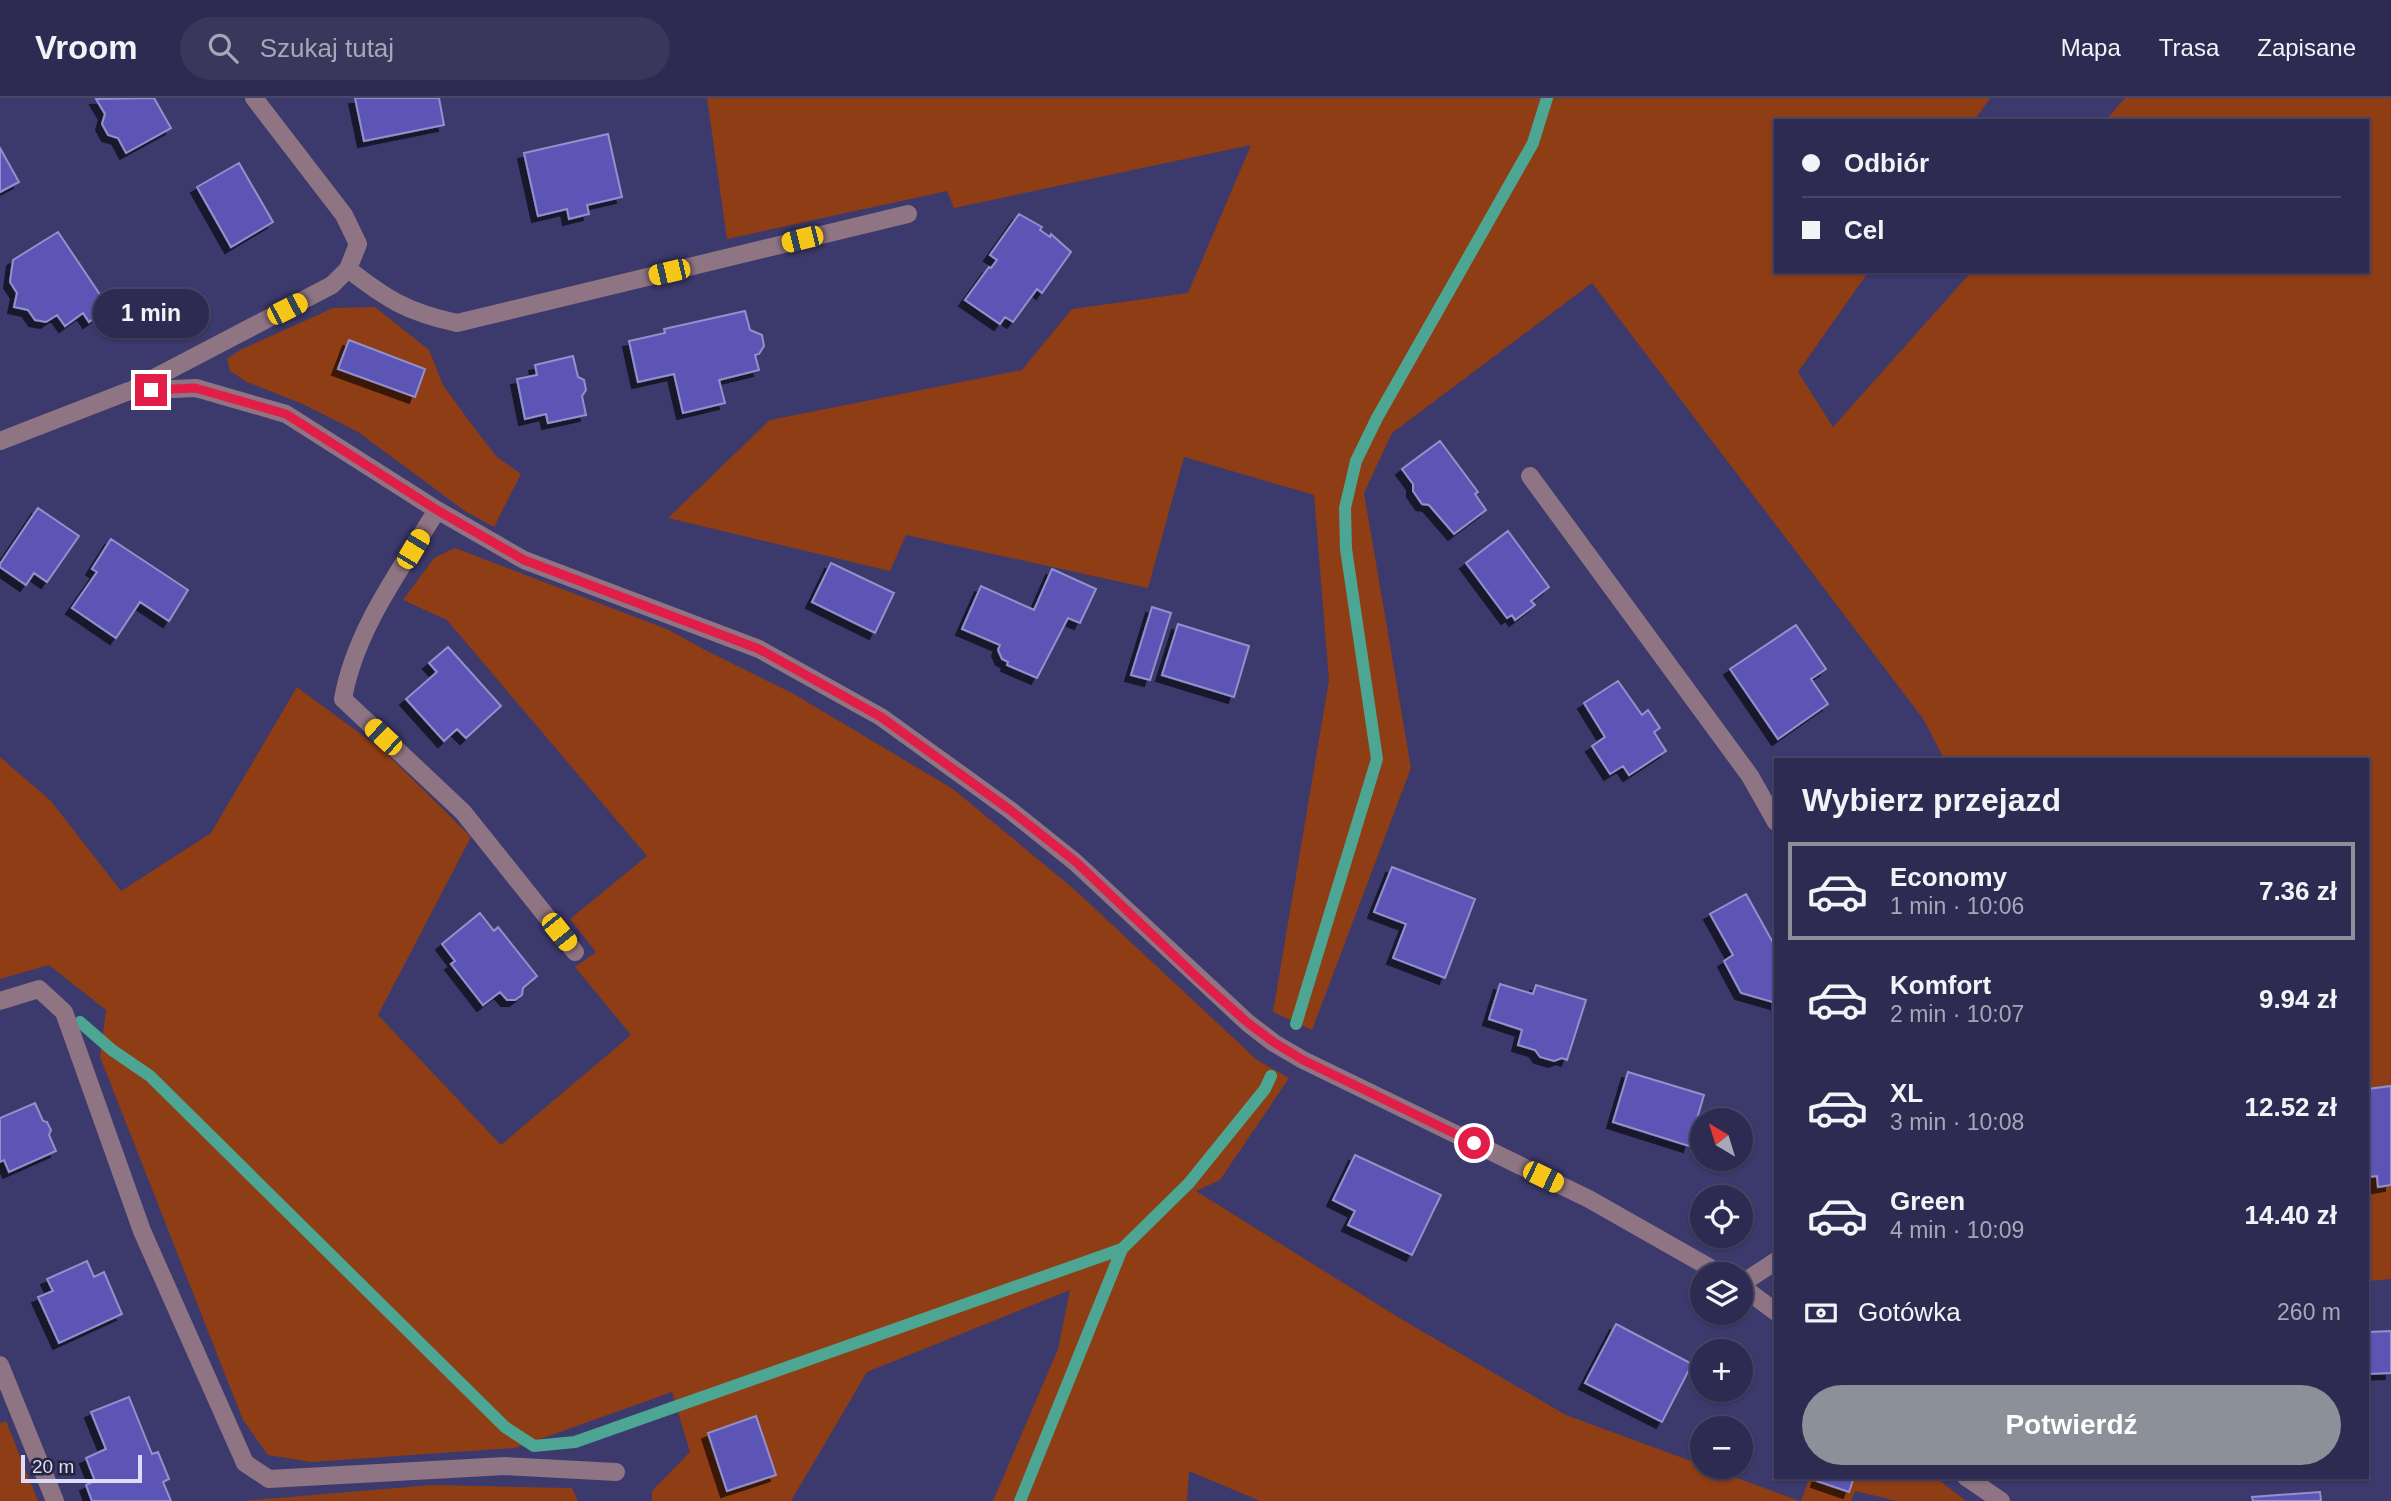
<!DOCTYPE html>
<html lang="pl">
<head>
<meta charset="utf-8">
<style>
  :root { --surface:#2d2b51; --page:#39375b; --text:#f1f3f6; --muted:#a7a7b7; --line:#484768; --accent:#8c9099 }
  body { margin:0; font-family:Helvetica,sans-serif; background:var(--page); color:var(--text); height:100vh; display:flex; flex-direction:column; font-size:26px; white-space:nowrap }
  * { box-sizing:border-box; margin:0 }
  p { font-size:23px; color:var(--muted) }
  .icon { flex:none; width:38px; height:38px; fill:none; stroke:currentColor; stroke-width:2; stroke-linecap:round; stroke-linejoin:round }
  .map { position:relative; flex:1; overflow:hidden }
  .panel { position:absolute; left:1774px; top:660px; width:595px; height:721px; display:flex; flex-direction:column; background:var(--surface); border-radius:0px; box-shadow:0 2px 5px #0004,0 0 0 2px var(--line) }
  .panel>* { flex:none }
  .guide { position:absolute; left:1774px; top:21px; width:595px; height:154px; border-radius:0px; box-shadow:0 2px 5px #0004,0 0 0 2px var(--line); display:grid; align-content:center; height:154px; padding:0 28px; background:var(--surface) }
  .needle { width:46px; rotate:322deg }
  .fabs { position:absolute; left:1690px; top:1010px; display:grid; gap:14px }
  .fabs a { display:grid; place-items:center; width:63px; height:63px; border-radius:50%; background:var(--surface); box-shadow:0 2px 5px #0004,0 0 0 2px var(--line); font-size:35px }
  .scale { position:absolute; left:21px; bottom:18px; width:121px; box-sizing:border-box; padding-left:7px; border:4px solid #dcddfd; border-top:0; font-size:19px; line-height:24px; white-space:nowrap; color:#dcddfd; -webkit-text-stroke:5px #24243c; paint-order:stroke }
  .end { position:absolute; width:32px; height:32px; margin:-16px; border:9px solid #e11d48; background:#fff; box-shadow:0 0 0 4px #fff }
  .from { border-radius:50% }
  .bubble { position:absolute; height:49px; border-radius:24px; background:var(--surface); box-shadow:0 2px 5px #0004,0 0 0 2px var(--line); font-size:23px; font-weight:700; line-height:49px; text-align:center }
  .car { position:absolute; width:21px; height:42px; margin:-21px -10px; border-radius:9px; box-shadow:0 0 5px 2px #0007; background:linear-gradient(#f5c518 24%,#345 0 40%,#f5c518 0 76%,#345 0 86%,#f5c518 0) }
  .guide b { display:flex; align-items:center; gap:24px; height:66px; font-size:26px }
  .guide b+b { border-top:2px solid var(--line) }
  .guide i { width:18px; height:18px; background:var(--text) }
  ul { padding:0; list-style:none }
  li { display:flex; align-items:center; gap:21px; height:98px; margin:0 14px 10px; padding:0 14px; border:4px solid transparent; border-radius:0px }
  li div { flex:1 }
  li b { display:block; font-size:26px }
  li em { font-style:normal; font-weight:700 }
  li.active { border-color:var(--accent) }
  li>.icon { width:63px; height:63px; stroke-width:1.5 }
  h2 { padding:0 28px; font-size:32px; line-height:84px }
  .pay { display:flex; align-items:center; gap:18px; height:77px; padding:0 28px; font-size:26px }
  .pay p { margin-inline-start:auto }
  .cta { display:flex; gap:14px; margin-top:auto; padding:14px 28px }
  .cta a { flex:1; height:80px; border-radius:42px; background:var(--accent); color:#fff; font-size:28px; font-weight:700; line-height:80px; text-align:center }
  header { display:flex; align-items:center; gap:42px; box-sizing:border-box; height:98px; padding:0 35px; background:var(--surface); border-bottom:2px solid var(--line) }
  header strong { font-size:33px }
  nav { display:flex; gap:38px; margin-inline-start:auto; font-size:24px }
  .search { width:490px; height:63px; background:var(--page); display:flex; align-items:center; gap:18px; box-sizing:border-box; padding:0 24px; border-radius:38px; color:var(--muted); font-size:26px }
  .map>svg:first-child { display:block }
  .green { fill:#8e3d14 }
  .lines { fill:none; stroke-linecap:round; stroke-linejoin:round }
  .stream { stroke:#4da593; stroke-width:12 }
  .building { fill:#5d54b5; stroke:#9191cc; stroke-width:2; filter:url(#shadow) }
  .minor { stroke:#8f7483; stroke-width:18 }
  .route { stroke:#e11d48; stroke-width:9 }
</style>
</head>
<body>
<header>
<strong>Vroom</strong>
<div class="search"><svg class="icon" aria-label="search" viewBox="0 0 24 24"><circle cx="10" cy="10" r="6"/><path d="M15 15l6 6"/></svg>Szukaj tutaj</div>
<nav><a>Mapa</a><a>Trasa</a><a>Zapisane</a></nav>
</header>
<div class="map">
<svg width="2391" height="1403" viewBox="0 0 2391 1403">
  <defs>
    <filter id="shadow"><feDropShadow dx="-6" dy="6" stdDeviation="0" flood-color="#0009"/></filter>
  </defs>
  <rect width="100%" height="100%" fill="#3c396c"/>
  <path class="green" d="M707,0H1990L1974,23H1776V173H1869L1798,274L1833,329L1972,173H2368V23H2105L2125,0H2391V1181L2368,1183V662L1944,661L1924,622L1592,185L1392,335L1364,395L1411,670L1312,932L1273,914L1329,582L1314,397L1184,359L1148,490L906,437L890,473L668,420L770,322L1022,272L1072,211L1188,195L1251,47L954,110L947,93L727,141Z
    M375,209L429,252L443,287L472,327L497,359L521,376L494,429L465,413L358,334L305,307L247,284L230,273L227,261L240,252L333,210Z
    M455,450L669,532L707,553L792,595L953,691L1075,792L1257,962L1289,980L1220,1082L1196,1093L1401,1221L1566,1317L1800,1403H1260L1189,1373L1187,1403H993L1058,1251L1070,1192L867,1274L791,1403H652V1393L690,1354L672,1294L515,1350L311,1364L268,1357L243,1322L100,959L106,912L49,867L0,881V659L51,703L121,793L211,735L297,589L385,654L471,739L378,917L501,1047L631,937L575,869L596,854L570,821L647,758L447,522L403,502L434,460Z
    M6,1323L38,1403H0V1325Z
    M1810,1379H1935L1966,1403H1897L1855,1393L1851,1403H1801Z
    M432,1387L572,1390L578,1403H242Z"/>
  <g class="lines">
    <path class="stream" d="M80,924L112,952L150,978L505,1329L534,1348L575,1344L1122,1151L1189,1085L1265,991L1271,978
      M1296,926L1377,661L1346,451L1345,410L1356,363L1377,320L1533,45L1547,0
      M1020,1403L1122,1151"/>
  </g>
  <path class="building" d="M154,0L171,30L126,55L118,40L108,37L102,26L105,16L96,1Z
    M355,0H439L444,27L364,43Z
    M608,36L622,99L587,107L589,116L569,121L567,111L538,118L524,55Z
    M0,50L19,84L0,94Z
    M239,65L273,124L231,149L197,89Z
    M1019,116L1042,129L1040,132L1050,139L1051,136L1071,154L1042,195L1037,191L1013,224L1005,219L1000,226L965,202L989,169L991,170L997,162L990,157Z
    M58,134L109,210L89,224L83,215L65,228L57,217L46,224L35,222L28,212L14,209L17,195L10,184L13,162Z
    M745,213L750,232L762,237L764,248L759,256L755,257L759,272L719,282L725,305L683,315L674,276L638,284L629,243L665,235L664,231Z
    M349,242L425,271L415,299L338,271Z
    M573,258L578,279L584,282L586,292L582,298L586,317L548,325L546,316L525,321L517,281L537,277L535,267Z
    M1440,343L1478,394L1475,396L1486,412L1454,436L1429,407L1422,406L1413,393V386L1402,371Z
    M38,410L79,438L47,484L34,475L26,487L0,469V466Z
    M1508,433L1549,489L1531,503L1535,507L1515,522L1512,517L1507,520L1466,465Z
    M111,441L188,492L169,523L140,504L116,540L72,510L97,474L92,471Z
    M831,465L894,495L875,535L812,504Z
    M1052,471L1096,491L1080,525L1068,520L1037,580L1007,567L1008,564L1002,561L998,552L1000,547L962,531L981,488L1034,512Z
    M1152,509L1171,515L1150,582L1131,577Z
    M1178,526L1249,548L1234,599L1162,577Z
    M1796,527L1826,571L1811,581L1828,606L1778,641L1730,571Z
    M448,549L501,608L466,640L457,631L444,643L406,601L437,574L429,565Z
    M1618,583L1642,617L1648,612L1660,630L1654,634L1666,653L1629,677L1623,668L1610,676L1592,648L1605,639L1584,605Z
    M1392,769L1475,801L1445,880L1393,860L1406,826L1374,814Z
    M1746,796L1776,850V905L1741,895L1724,863L1733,857L1710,816Z
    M480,815L494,833L498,829L537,878L523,890L522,897L515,902H507L500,894L483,907L451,866L455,863L442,846Z
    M1500,886L1533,896L1536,887L1586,902L1567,962L1562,960L1554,963L1540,959L1535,952L1518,947L1522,932L1489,921Z
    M1628,974L1704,997L1689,1048L1613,1024Z
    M2391,988V1087L2378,1089L2377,1078L2368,1079V991Z
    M35,1005L43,1023L47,1024L51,1032L49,1037L56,1053L9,1074L4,1062L0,1064V1020Z
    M1355,1057L1441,1097L1412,1157L1348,1127L1355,1113L1333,1102Z
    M87,1163L94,1179L104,1174L122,1216L59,1245L38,1199L53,1193L47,1181Z
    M1616,1226L1692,1266L1662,1324L1585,1285Z
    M2391,1233V1275L2368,1276V1234Z
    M129,1299L152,1356L158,1354L169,1381L163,1384L171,1403H92L86,1387L95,1383L86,1360L106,1351L91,1314Z
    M756,1318L776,1377L727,1393L708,1335Z
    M1818,1379H1854L1849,1394L1817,1383Z
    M2320,1394L2321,1403H2253L2252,1399Z"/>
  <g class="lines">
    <path class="minor" d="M348,171C388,202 407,214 457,225L908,116
      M135,290L332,187L348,171L358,146L344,117L254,0
      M0,343L129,293L196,290L286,316L437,412L524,462L759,551L881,619L1010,712L1075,764L1248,925L1274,945L1303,962L1589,1101L1721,1176
      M1530,378L1750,678L1776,724
      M437,412C401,471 355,532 343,601L463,714L575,854
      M0,903L39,891L64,914L142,1133L245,1365L269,1381L505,1368L616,1374
      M1741,1186L1776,1163
      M1741,1188L1776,1214
      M0,1267L55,1403
      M1966,1379L2001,1403"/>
  </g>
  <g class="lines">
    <path class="route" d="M151,292L195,290L286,316L437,412L524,462L759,551L881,619L1010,712L1076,764L1202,884L1248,925L1275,945L1303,962L1474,1045"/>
  </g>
</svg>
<div class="fabs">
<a><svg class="needle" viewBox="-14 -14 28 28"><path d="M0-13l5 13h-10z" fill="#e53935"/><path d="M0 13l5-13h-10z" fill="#a7a7b7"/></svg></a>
<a><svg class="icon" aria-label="locate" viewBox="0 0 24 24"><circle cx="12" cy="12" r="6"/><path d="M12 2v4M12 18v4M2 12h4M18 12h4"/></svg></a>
<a><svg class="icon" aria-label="layers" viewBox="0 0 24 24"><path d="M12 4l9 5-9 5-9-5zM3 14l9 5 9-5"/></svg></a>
<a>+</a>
<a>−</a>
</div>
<div class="scale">20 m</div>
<i class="end from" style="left:1474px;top:1045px"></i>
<i class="end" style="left:151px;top:292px"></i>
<div class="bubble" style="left:93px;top:191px;width:116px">1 min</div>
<i class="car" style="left:802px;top:141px;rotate:256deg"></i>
<i class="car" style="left:669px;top:174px;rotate:257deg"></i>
<i class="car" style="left:287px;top:211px;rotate:63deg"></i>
<i class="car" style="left:413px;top:451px;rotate:31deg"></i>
<i class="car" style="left:383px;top:639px;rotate:313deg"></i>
<i class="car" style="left:559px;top:834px;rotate:141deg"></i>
<i class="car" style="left:1543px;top:1079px;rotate:116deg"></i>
<div class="guide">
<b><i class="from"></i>Odbiór</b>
<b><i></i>Cel</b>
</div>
<section class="panel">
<h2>Wybierz przejazd</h2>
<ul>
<li class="active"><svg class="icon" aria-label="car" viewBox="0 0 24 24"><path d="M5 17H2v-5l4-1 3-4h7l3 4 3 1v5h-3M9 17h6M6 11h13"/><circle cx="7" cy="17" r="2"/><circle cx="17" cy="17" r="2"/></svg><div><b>Economy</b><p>1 min · 10:06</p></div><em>7.36 zł</em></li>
<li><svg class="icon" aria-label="car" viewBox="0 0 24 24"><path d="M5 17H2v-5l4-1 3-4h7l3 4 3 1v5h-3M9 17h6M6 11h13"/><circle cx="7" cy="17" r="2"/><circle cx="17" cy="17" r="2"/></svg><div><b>Komfort</b><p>2 min · 10:07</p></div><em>9.94 zł</em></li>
<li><svg class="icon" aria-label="car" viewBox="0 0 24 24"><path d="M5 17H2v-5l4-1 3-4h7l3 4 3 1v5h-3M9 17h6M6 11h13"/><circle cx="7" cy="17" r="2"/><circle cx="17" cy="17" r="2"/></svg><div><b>XL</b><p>3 min · 10:08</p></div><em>12.52 zł</em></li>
<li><svg class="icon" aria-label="car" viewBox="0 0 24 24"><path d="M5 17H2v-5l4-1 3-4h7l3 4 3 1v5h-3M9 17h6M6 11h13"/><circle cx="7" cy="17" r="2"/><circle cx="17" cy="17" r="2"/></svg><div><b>Green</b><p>4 min · 10:09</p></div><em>14.40 zł</em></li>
</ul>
<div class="pay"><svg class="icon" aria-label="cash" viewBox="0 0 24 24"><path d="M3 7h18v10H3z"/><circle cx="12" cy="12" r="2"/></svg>Gotówka<p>260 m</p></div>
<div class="cta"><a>Potwierdź</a></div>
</section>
</div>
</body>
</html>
